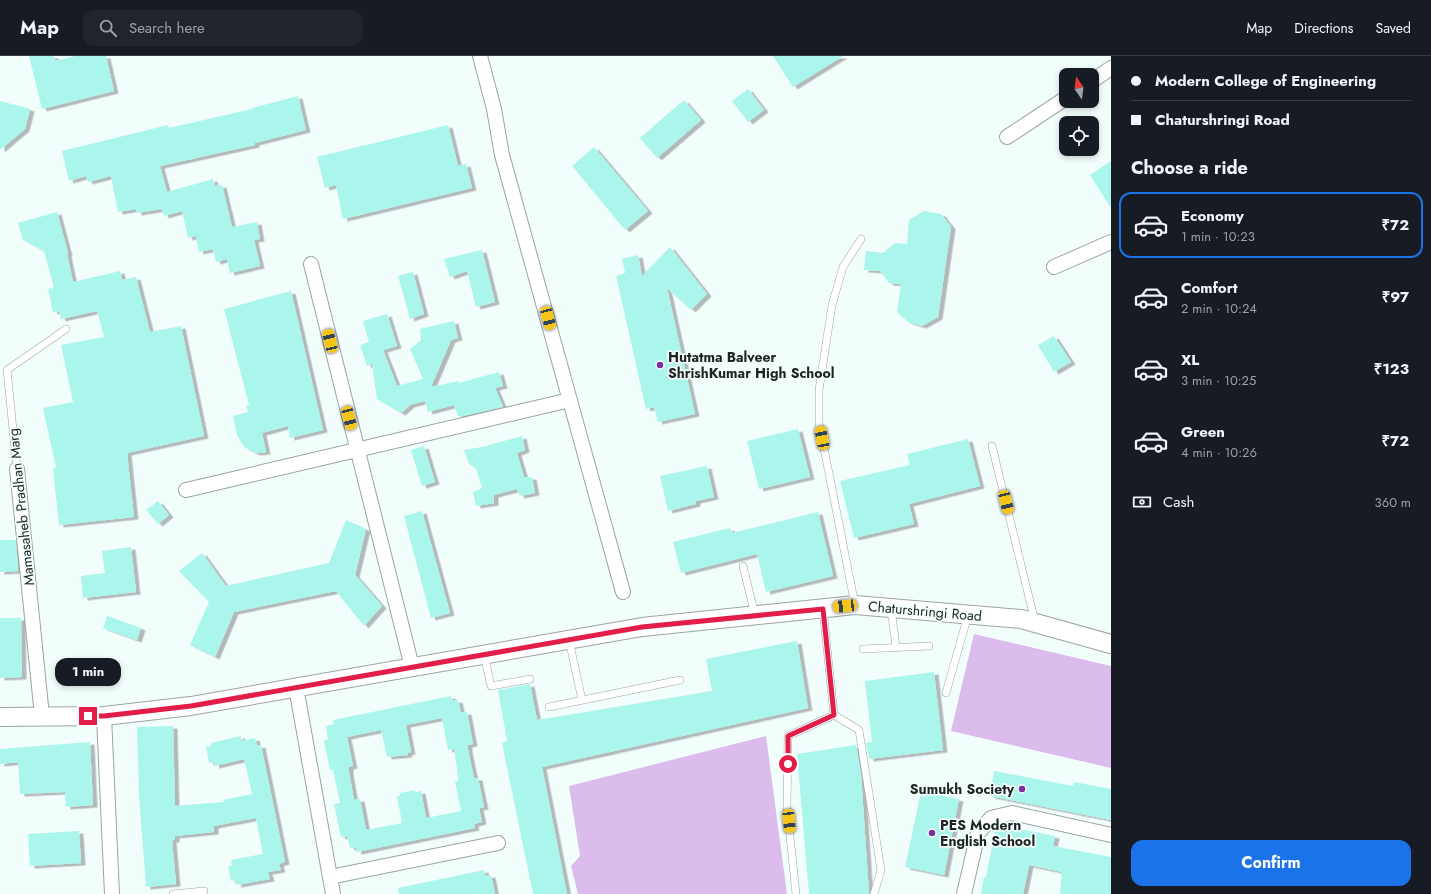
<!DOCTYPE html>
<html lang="en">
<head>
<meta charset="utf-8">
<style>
  :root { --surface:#171b24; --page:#20242c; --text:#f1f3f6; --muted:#9ea1a6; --line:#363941; --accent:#1a73e8 }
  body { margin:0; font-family:Jost,sans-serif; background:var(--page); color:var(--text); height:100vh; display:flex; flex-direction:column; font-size:15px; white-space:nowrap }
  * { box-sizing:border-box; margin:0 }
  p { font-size:13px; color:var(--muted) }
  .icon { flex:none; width:22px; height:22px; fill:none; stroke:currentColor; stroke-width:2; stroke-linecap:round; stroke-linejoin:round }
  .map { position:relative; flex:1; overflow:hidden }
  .drawer { display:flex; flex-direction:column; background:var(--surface); width:320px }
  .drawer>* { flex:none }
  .top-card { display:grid; align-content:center; height:88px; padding:0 20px; background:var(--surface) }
  .needle { width:26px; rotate:346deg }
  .buttons { position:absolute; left:1059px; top:12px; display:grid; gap:8px }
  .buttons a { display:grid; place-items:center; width:40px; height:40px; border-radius:8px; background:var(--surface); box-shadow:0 2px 6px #0003; font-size:20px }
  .end { position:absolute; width:18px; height:18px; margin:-9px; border:5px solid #e11d48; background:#fff; box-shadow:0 0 0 2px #fff }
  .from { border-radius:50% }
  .bubble { position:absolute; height:28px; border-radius:12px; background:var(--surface); box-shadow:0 2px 6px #0003; font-size:13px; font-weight:700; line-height:28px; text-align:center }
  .car { position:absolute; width:12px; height:24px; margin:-12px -6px; border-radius:5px; box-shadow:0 0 3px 1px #0007; background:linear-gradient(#f5c518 24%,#345 0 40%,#f5c518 0 76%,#345 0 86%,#f5c518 0) }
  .top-card b { display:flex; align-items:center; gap:14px; height:38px; font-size:15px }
  .top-card b+b { border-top:1px solid var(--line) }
  .top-card i { width:10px; height:10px; background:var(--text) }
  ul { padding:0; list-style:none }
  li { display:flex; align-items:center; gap:12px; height:66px; margin:0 8px 6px; padding:0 12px; border:2px solid transparent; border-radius:12px }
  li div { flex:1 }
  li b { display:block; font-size:15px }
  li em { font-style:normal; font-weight:700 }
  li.on { border-color:var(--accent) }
  li>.icon { width:36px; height:36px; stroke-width:1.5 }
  h2 { padding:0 20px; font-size:18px; line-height:48px }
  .pay { display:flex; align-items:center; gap:10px; height:44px; padding:0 20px; font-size:15px }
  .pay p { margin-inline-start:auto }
  .button { display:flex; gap:8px; margin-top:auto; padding:8px 20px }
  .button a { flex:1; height:46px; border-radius:12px; background:var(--accent); color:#fff; font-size:16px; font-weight:700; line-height:46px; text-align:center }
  header { display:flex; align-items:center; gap:24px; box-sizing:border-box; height:56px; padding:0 20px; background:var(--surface); border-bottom:1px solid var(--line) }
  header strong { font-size:19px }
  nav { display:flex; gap:22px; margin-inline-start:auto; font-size:14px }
  .search { width:280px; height:36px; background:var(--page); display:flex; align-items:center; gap:10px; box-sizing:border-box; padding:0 14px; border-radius:12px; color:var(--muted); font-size:15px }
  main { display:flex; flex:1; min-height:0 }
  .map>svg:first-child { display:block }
  .park { fill:#dcbcec }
  .building { fill:#aaf6ec; fill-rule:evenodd; filter:url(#shadow) }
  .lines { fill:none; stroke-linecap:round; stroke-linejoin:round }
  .service-casing { stroke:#9aa5a3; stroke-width:8 }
  .minor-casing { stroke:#9aa5a3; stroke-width:16 }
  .tertiary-casing { stroke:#9aa5a3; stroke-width:20 }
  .service { stroke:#fff; stroke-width:7 }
  .minor { stroke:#fff; stroke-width:14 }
  .tertiary { stroke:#fff; stroke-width:18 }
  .route { stroke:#e11d48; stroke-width:5 }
  .poi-dot { fill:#7e2e9e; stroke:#f2fefc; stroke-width:1.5 }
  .labels { text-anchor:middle; stroke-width:3.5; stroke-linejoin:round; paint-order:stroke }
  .poi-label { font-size:14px; font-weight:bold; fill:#1f2322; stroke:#f2fefc; text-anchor:start }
  .street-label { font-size:14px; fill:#1f2322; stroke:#f2fefc }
</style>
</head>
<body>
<header>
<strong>Map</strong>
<div class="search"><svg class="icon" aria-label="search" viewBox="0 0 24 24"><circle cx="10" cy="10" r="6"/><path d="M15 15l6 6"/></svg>Search here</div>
<nav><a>Map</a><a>Directions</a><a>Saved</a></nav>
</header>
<main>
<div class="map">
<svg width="1111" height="838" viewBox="0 0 1111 838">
  <defs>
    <filter id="shadow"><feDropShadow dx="4.5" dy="2.5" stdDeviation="0" flood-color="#0004"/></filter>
  </defs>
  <rect width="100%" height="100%" fill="#f2fefc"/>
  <path class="park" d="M974,578L1111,610V712L951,675Z
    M766,680L787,838H578L571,810L580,800L569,730Z"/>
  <path class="building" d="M29,0H54L55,5L75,0H106L114,35L42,53Z
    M773,0H843L793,31Z
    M748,33L764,54L748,66L732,45Z
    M298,40L306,74L255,87V89L160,110L167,136L213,123L215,130L222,129L232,171L257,166L260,183L254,184L260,210L230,217L227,203L216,206L213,193L199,196L196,180L188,182L182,155L164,160L162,153L137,157L136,153L118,156L111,120L88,126L86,120L69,125L62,95L168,69L169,72L252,53V52Z
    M684,44L701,64L657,102L640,82Z
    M0,45L30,53L25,73L0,94Z
    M448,69L458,110L466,108L472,132L343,163L336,129L325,132L317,101Z
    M594,91L648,155L625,174L572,110Z
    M1111,105V152L1090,119Z
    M924,155L941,158L951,171L938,261L922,270L908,266L897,256L901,228L889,227L880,215L864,214L866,195L883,197L895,187L907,188L909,164Z
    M57,156L68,197L67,198L73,226L120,215L122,224L136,221L150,276L181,270L204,380L127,397L134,461L59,469L53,412H56L43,352L73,346L61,289L104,281L97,255L61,263L59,255L53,256L48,233L54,231L44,195L23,184L18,167Z
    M670,191L707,238L691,254L667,232L695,358L658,366L654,351L646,353L616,220L625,217L622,203L638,199L642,220Z
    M482,194L495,246L476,251L467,215L450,221L444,203Z
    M413,216L424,258L410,263L398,220Z
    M291,235L323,374L290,382L288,370L262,377L266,396L256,397L244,391L237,379L233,360L248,356L246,350L249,349L224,253Z
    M387,258L397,290L383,294L397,330L423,323L410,293L421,284L420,273L454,265L458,282L451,284L431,331L459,325V327L499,316L503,330L495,332L503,351L458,361L454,349L428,356L425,345L410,349L401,357L377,343L372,308L367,310L360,289L369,286L363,265Z
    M1054,280L1071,306L1054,316L1038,289Z
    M798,373L810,421L759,433L747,385Z
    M522,380L525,394L517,397L524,421H532L535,437L520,440L517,433L494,439V447L476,450L473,436L482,432L476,412L469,408L464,394L482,391Z
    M968,383L980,430L909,448L914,468L854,482L840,425L910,409L907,398Z
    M424,390L435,426L422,430L411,394Z
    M707,410L714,441L696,445V448L668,455L660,420Z
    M158,445L169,459L158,468L146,454Z
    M422,455L450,557L431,562L404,460Z
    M818,456L833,520L766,536L757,498L681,517L673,486L730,472L732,477Z
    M346,464L366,473L355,519L382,550L364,570L336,535L234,556L215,601L190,589L209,546L179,515L202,497L226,530L329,507Z
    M0,484H16L18,515L0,516Z
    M131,491L136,536L83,542L81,520L105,517L102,495Z
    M107,560L141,572L137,584L103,572Z
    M0,562H21L22,621L0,622Z
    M797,585L808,652L542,711L567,838H533L502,687L507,685L498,634L530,628L537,664L712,635L706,603Z
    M934,616L943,694L869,703L866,687L872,686L865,625Z
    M451,640L452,645L458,644L461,657L467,656L473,688L468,689V694L474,722H478L484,751L479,752L482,766L474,768L475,772L357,796L356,791L350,792L347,780L341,781L334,748L340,747L333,714H330L324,684H328L326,670L334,668L333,664ZM442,662L448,694L454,693L458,720V725L455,726L461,755L426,762L421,735L415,736V734L400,737V740H397L402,767L366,774L360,743L354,744L349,716V711L353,710L347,681L381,674L387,701L408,699L407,697L411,696L406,669Z
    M173,670L175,750L224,746L223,744L252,738L244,703L215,710L214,706L209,707L206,691L211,690V687L241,680V685L255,682L257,690L261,689L285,806L279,808L281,814L268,816L270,823L237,829L236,824L231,825L228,810H232L231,804L263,798L256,762L214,770V776L175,780V784H172L176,828L146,831L139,739L137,671Z
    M90,686L93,749L66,751L65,736L20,738L18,706L0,708V693Z
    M856,689L861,719L869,838H809L797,698Z
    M994,715L1073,730L1074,726L1111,733V764L990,740Z
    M921,736L959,743L944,819L905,811Z
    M998,769L1055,780L1053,790L1111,801V838H1060L1062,816L1029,809L1023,838H981L984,821H986L996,770Z
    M79,775L81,807L30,810L28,778Z
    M484,814L485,820L491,819L495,838H399L398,832Z"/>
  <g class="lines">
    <g class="service-casing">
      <path id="service" d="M992,390L1035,566
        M17,413L7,314L66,273
        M743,510L755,559
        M855,549L819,367V334L832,249L843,211L861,183
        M891,552L896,591
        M569,584L582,644
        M863,593L929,590
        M484,599L491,630L530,623
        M946,637L968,559
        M549,651L680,624
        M834,659L859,674L881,814L874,838
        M173,838L204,835
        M796,838L787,751L788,680L834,659L823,553"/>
    </g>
    <g class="minor-casing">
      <path id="minor" d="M480,0L494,53L502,99L623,536
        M1092,25L1111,12
        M1007,81L1066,42
        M311,208L412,611
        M1054,211L1111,186
        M17,413L42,660
        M186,434L570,344
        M296,631L333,838
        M104,660L112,838
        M330,821L498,787
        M964,838L978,777L991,762L1012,757L1111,779"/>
    </g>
    <g class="tertiary-casing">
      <path id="tertiary" d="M0,661L104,660L191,650L642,571L855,549L1021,563L1111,588"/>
    </g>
    <use href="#service" class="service"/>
    <use href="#minor" class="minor"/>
    <use href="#tertiary" class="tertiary"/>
  </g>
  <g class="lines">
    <path class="route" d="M88,660H104L191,650L642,571L823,553L834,659L788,680V708"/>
  </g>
  <g class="poi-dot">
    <circle cx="660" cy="309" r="4"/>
    <circle cx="1022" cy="733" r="4"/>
    <circle cx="932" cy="777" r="4"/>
  </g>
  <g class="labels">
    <g class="poi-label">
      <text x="668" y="306">Hutatma Balveer<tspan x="668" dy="16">ShrishKumar High School</tspan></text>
      <text x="1014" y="738" text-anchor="end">Sumukh Society</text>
      <text x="940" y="774">PES Modern<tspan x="940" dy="16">English School</tspan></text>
    </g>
    <g class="street-label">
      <text transform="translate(21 451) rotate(-96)" y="5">Mamasaheb Pradhan Marg</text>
      <text transform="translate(925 555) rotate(5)" y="5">Chaturshringi Road</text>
    </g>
  </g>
</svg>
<div class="buttons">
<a><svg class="needle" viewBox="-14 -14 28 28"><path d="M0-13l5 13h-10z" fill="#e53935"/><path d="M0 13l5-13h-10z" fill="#9ea1a6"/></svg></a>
<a><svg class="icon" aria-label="locate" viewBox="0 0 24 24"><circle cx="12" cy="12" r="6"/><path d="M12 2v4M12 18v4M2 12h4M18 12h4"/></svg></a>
</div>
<i class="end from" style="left:788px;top:708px"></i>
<i class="end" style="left:88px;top:660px"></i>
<div class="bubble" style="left:55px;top:602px;width:66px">1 min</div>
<i class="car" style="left:548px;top:262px;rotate:165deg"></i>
<i class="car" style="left:330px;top:285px;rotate:346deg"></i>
<i class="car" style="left:349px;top:362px;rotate:166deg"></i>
<i class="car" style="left:822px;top:382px;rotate:349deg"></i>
<i class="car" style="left:1006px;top:446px;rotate:166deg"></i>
<i class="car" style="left:845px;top:550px;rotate:264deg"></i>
<i class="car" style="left:789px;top:765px;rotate:174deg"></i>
</div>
<section class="drawer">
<div class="top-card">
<b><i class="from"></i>Modern College of Engineering</b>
<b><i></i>Chaturshringi Road</b>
</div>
<h2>Choose a ride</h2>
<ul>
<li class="on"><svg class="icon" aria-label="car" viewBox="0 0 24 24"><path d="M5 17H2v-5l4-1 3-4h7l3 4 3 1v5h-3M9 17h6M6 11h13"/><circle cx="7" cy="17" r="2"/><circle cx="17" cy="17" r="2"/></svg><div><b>Economy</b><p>1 min · 10:23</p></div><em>₹72</em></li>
<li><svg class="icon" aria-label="car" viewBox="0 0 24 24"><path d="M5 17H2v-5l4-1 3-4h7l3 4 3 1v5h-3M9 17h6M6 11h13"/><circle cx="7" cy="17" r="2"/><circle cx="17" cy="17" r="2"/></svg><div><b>Comfort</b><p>2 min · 10:24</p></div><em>₹97</em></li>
<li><svg class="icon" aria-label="car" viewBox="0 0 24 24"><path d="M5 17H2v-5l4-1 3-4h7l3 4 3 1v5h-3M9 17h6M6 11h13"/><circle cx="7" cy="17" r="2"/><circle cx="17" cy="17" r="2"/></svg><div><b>XL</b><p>3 min · 10:25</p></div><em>₹123</em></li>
<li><svg class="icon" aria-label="car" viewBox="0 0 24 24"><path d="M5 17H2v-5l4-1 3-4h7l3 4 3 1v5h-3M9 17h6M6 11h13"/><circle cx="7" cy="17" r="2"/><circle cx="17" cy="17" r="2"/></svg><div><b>Green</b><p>4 min · 10:26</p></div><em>₹72</em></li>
</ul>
<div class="pay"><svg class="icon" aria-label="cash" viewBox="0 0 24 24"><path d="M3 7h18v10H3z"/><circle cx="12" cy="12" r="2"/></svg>Cash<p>360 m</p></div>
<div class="button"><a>Confirm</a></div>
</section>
</main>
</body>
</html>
